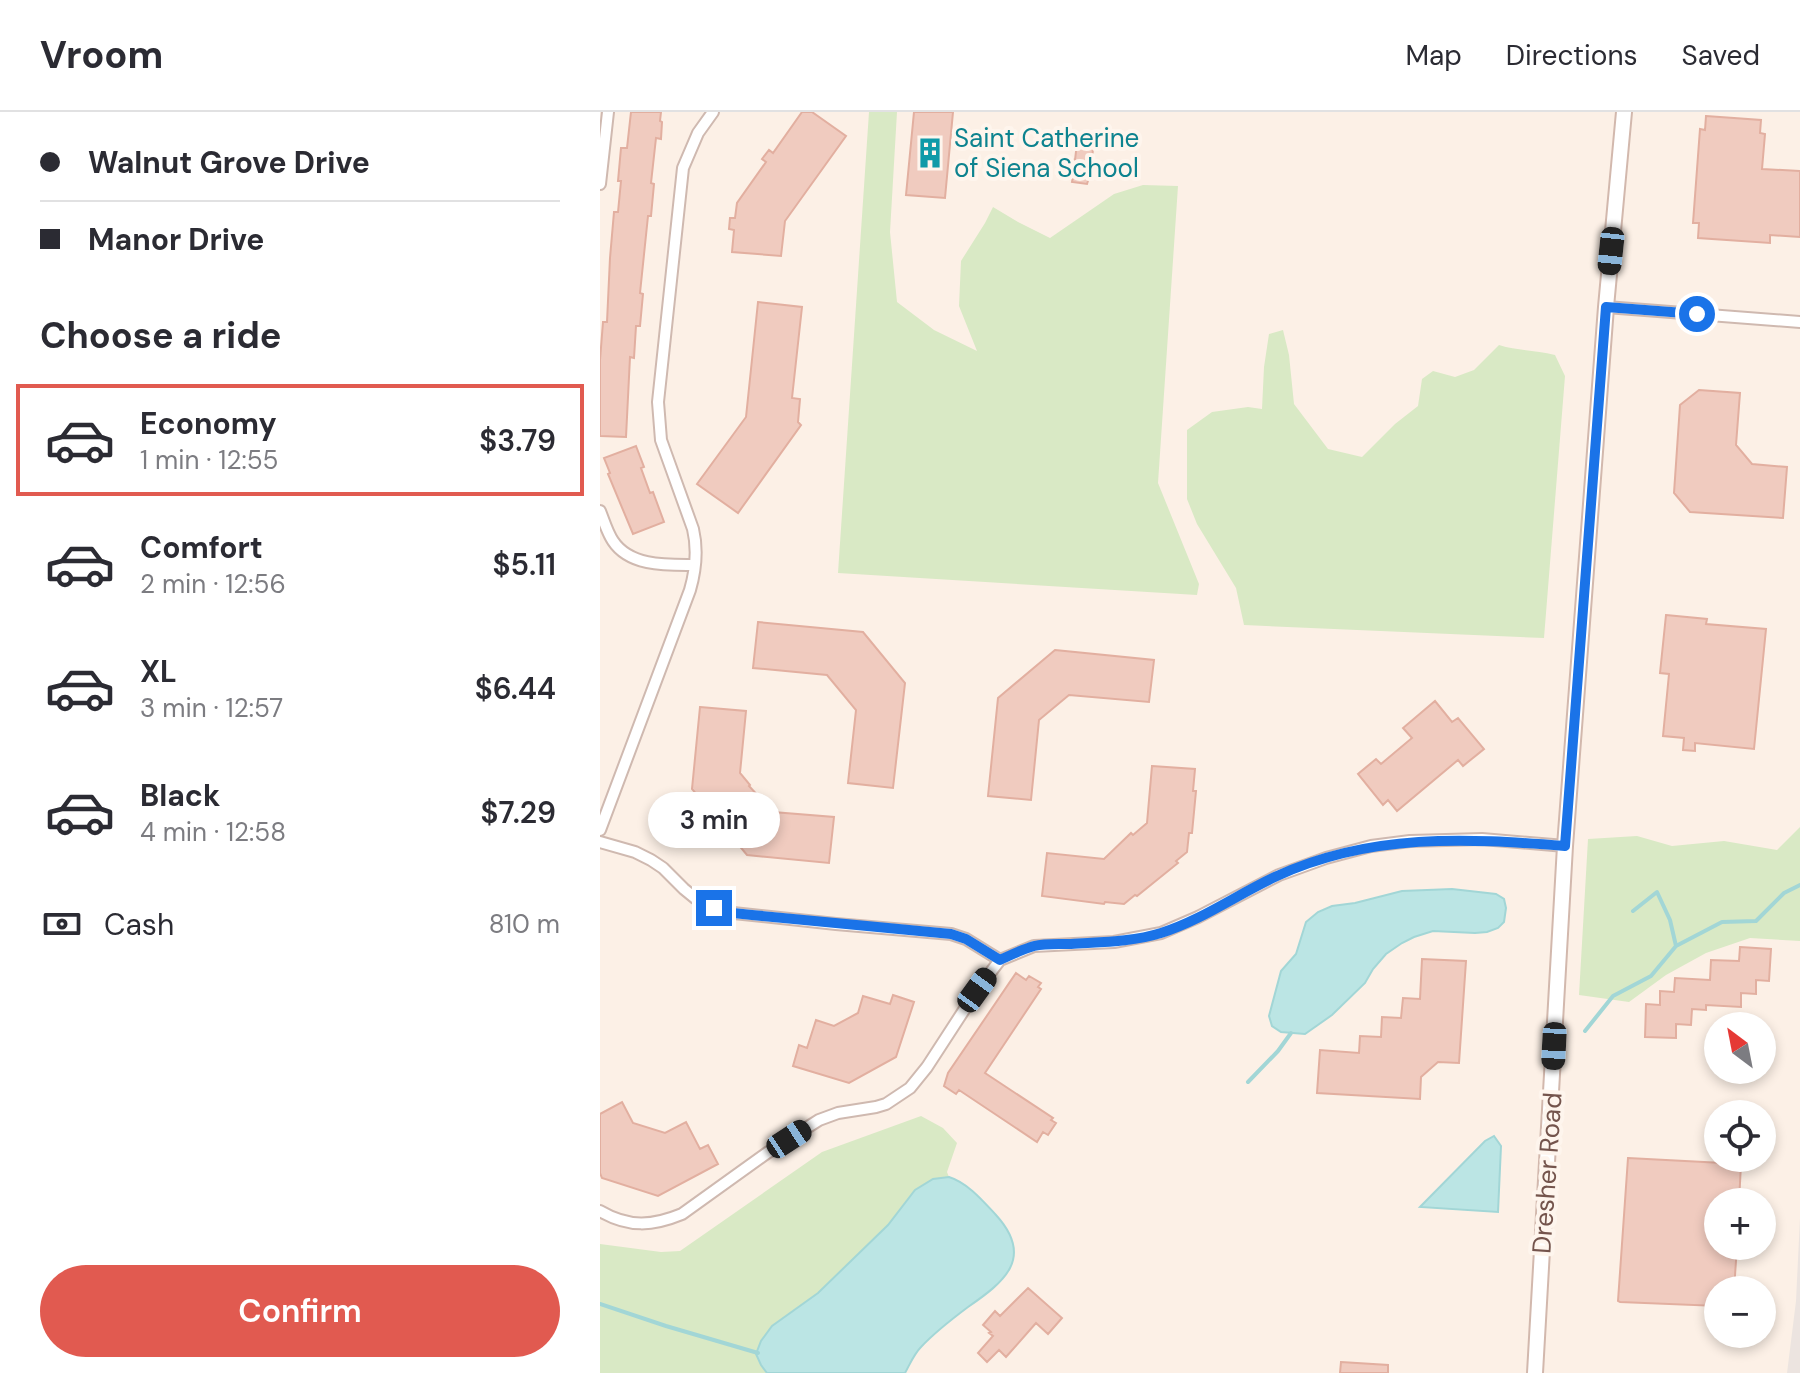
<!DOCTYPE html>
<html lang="en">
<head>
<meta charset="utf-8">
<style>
  :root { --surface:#fff; --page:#f2f2f3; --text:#2b2b33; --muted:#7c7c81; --line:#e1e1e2; --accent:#e15a50 }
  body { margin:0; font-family:"DM Sans",sans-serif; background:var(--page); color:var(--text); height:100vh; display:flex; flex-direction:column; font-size:30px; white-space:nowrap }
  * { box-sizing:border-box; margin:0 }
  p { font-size:26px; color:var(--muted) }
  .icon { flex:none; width:44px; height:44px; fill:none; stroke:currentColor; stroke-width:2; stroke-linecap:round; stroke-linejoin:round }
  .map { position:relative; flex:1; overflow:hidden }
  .side { display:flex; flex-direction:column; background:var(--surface); width:600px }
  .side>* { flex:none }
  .guide { display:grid; align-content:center; height:176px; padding:0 40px; background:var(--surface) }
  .needle { width:52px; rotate:328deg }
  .buttons { position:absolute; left:1104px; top:900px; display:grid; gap:16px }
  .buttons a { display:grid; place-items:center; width:72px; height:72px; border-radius:50%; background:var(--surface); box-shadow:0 4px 12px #0003; font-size:40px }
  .end { position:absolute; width:36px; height:36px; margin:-18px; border:10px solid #1a73e8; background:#fff; box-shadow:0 0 0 4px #fff }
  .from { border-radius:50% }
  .bubble { position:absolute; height:56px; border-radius:28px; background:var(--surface); box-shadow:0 4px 12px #0003; font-size:26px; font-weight:600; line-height:56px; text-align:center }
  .car { position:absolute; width:24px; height:48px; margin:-24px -12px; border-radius:10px; box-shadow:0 0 6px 2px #0007; background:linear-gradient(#222 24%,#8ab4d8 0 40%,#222 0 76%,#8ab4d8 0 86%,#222 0) }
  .guide b { display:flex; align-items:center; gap:28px; height:76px; font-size:30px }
  .guide b+b { border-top:2px solid var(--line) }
  .guide i { width:20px; height:20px; background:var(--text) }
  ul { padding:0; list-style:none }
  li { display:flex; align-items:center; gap:24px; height:112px; margin:0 16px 12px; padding:0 24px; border:4px solid transparent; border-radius:0px }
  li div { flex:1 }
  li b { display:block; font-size:30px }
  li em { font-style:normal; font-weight:600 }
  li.selected { border-color:var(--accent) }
  li>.icon { width:72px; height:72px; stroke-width:1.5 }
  h2 { padding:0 40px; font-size:36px; line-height:96px }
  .pay { display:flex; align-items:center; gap:20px; height:88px; padding:0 40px; font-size:30px }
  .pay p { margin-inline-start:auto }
  .button { display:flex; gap:16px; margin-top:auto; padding:16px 40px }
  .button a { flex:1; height:92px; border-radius:48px; background:var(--accent); color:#fff; font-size:32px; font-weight:600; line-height:92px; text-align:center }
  header { display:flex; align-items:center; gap:48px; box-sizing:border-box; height:112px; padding:0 40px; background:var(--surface); border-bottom:2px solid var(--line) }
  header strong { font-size:38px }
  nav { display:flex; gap:44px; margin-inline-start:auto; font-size:28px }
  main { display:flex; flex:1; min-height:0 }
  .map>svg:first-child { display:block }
  .industrial { fill:#ece4e0 }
  .green { fill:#d9e9c5 }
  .water { fill:#bbe5e4; stroke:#a2d6d6; stroke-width:2 }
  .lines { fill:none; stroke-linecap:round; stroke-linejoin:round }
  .stream { stroke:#a2d6d6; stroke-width:4 }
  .building { fill:#f0cbbf; stroke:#e2afa0; stroke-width:2 }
  .minor-casing { stroke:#cfb9b0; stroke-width:14 }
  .secondary-casing { stroke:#d2b8ad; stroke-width:18 }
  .minor { stroke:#fff; stroke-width:10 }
  .secondary { stroke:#fff; stroke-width:14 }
  .route { stroke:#1a73e8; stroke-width:10 }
  .labels { text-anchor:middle; stroke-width:8; stroke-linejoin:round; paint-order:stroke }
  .culture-label { font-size:26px; fill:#0d838f; stroke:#fef5ed; text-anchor:start }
  .street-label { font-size:26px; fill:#74544c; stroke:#fef5ed }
</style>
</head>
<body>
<header>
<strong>Vroom</strong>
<nav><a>Map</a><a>Directions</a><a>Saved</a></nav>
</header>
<main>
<section class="side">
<div class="guide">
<b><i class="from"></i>Walnut Grove Drive</b>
<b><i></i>Manor Drive</b>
</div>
<h2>Choose a ride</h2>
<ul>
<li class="selected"><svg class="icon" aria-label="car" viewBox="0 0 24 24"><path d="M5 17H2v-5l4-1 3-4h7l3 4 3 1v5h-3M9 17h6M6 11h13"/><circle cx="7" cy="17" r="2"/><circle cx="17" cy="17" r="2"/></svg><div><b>Economy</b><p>1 min · 12:55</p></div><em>$3.79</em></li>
<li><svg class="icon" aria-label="car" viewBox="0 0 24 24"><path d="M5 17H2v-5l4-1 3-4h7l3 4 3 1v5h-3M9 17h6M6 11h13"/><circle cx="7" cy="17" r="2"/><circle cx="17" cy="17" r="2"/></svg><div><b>Comfort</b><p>2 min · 12:56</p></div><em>$5.11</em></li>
<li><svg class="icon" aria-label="car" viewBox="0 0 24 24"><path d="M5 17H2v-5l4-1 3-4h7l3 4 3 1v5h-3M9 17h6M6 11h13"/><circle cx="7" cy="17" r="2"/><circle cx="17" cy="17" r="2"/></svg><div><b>XL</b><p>3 min · 12:57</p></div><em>$6.44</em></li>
<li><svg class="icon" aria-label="car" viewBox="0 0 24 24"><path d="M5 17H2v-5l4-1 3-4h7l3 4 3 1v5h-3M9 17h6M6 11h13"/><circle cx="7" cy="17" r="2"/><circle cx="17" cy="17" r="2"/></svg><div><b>Black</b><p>4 min · 12:58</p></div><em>$7.29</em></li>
</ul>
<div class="pay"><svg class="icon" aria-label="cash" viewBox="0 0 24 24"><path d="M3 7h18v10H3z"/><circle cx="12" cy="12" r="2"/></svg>Cash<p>810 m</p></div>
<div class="button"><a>Confirm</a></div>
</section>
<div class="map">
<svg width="1200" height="1261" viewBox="0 0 1200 1261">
  <rect width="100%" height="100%" fill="#fcf0e6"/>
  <path class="industrial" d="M1200,1106V1261H1187L1196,1189Z"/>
  <path class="green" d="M269,0H297L290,120L297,190L334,218L377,239L359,194L361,149L385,111L393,95L418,110L450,126L514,82L543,73L578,74L558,371L599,472L597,483L238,461Z
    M683,218L689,243L694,292L728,337L762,345L795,312L818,294L822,267L833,259L855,265L874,258L899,233C918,239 936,238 955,243L965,264L944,526L644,513L636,476L597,412L587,387V318L612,300L648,295L662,297L664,255L669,222Z
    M1200,715V829L1150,826L1106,841L1066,863L1029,890L979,883L988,727L1037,724L1072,734L1124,729L1177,738Z
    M321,1004L343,1016L357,1031L347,1060L349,1065L333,1067L315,1078L288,1113L218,1181L171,1214L161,1253L167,1261H0V1132L61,1140L80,1139L222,1040Z"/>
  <path class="water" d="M852,777L896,782L904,787L906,796L904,810L898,816L887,820L875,821L833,819L814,825L802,831L786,842L773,857L765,871L732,903L705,922L681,920L672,914L669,904L681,859L696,842L706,810L718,800L732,794L755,791L802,779Z
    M894,1024L901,1034L898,1100L820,1095L885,1029Z
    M349,1065C368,1071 383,1089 396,1103C435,1146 404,1170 368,1195C352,1207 335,1220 321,1235C314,1242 310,1252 305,1261H167L161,1253L156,1242L161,1229L172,1214L218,1181L288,1113L315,1078L333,1067Z"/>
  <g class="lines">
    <path class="stream" d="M1033,799L1057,780L1070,808L1076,834L1122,810L1156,809L1184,781L1200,773
      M985,919L1013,884L1051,864L1076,834
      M648,970L678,939L691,921
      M0,1192L66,1214L158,1241"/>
  </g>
  <path class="building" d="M31,0H61L60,9L62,10L61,27L56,26L51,71L54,72L51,104H48L40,181L43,182L40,214H36L34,246L30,245L26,325L0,324V248L3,210H7L10,146L14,100H18L21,69H18L21,36H27Z
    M202,0H212L246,24L185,109L181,144L132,140L134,118L129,117L130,106H135L137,91L166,50L162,47L169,38L173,41Z
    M314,0H353L345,86L306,83Z
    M1106,4L1161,8L1160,21L1165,22L1162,57L1200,59V125L1170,123V131L1098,126L1099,111H1093L1100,17L1105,18Z
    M477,31L493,33L492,56L487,72L472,70L473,65L457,63L460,46L475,48Z
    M158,190L202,195L192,286L200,287L198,310L201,313L138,401L97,372L146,305Z
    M1099,278L1140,281L1136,333L1152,352L1187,355L1183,406L1090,400L1074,381L1080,293Z
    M36,334L44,355L41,356L50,381L53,380L64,410L33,422L8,362L10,361L4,346Z
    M1066,503L1107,507L1106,512L1166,517L1154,637L1095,631V639L1083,638L1084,626L1063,624L1069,562L1060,561Z
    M158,510L263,520L305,571L293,676L248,671L256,598L227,563L153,556Z
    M455,538L554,548L549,590L469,583L439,608L431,688L388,684L398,586Z
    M835,589L852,610L858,606L884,637L863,654L858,648L797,699L788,688L783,693L758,662L776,647L781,652L812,626L803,616Z
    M100,595L146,599L140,661L150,673L149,674L173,700L234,705L229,751L147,743L92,677Z
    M552,654L595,657L593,679H596L592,721H589L587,740L576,749L578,751L537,784L535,783L524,792L505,790L504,792L442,784L447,741L504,747L531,721L533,723L547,711Z
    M1140,835L1171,837L1169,869L1156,868V882L1141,881V895L1106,893V898L1092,897L1091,913L1076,912V926L1045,925L1046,892L1060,893V879L1074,880L1075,866L1110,868L1111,848L1139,849Z
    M822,847L866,849L859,951L838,950L821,965L820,987L717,981L720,938L759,941L760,924L781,925L782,905L801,906L803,886L820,887Z
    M416,861L426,868L429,864L441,871L438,875L441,877L385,961L453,1006L451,1008L456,1011L448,1023L443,1020L437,1030L359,978L356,982L344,974L348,961Z
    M293,883L314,890L296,945L249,971L193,954L199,933L207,936L216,908L234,914L258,901L263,884L290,892Z
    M22,990L33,1011L65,1021L86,1010L100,1037L108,1033L118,1052L58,1084L2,1066L0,1061V1002Z
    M1028,1046L1141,1052L1139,1090H1118V1134H1137L1134,1178H1118V1194L1020,1190L1018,1189Z
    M428,1176L462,1206L448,1222L436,1211L406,1245L399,1238L387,1250L378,1241L393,1224L389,1221L391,1220L383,1213L395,1199L400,1204Z
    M741,1250L788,1253V1261H740Z"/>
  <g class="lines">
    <g class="minor-casing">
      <path id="minor" d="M0,72L8,0
        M1006,195L1200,210
        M0,399C4,409 7,420 13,429C30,455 68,453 95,453
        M0,718L90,478C96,457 98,438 93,417L61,328L58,290L83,56L98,21L113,0
        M0,730L35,740L51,748L63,756L84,777L95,786L124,800L236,812L351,822L366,827L400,848
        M0,1099C29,1116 53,1114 82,1102L167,1041L219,1008L238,1001L276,995L286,992L310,976L327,955L377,878L400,848L434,834L514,830L561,821L598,805L679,763L726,746L771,734L810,729L882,727L965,734"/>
    </g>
    <g class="secondary-casing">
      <path id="secondary" d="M935,1261L965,734L1006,195L1024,0"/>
    </g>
    <use href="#minor" class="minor"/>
    <use href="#secondary" class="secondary"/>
  </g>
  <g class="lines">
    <path class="route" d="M114,796L124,800L152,803L351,822L366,827L400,848C411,843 423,837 434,834C446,831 459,832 471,832C501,830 532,830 561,821C602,808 638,782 677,764C771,721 865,726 965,734L1006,195L1097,202"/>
  </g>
  <defs>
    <g id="building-bare" transform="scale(2.4)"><path d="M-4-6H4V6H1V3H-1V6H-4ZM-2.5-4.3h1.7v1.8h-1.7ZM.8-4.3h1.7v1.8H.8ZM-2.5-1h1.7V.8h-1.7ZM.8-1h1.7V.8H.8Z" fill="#0f9aa8" stroke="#fef5ed" stroke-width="2.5" paint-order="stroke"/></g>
  </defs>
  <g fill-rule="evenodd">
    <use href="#building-bare" x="330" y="41"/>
  </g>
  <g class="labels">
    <g class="culture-label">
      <text x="354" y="35">Saint Catherine<tspan x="354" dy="30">of Siena School</tspan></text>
    </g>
    <g class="street-label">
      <text transform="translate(947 1061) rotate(-86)" y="9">Dresher Road</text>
    </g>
  </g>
</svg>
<div class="buttons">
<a><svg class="needle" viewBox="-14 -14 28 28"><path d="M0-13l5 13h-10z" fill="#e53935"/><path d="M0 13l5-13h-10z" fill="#7c7c81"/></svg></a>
<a><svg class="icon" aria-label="locate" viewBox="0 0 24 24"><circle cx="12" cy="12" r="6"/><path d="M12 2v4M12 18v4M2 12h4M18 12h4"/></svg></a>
<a>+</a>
<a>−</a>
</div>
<i class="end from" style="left:1097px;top:202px"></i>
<i class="end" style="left:114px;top:796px"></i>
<div class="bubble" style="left:48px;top:680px;width:132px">3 min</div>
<i class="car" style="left:1011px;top:139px;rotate:186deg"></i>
<i class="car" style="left:377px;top:878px;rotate:36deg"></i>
<i class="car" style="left:954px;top:934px;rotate:183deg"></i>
<i class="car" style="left:189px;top:1027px;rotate:57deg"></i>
</div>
</main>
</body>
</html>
